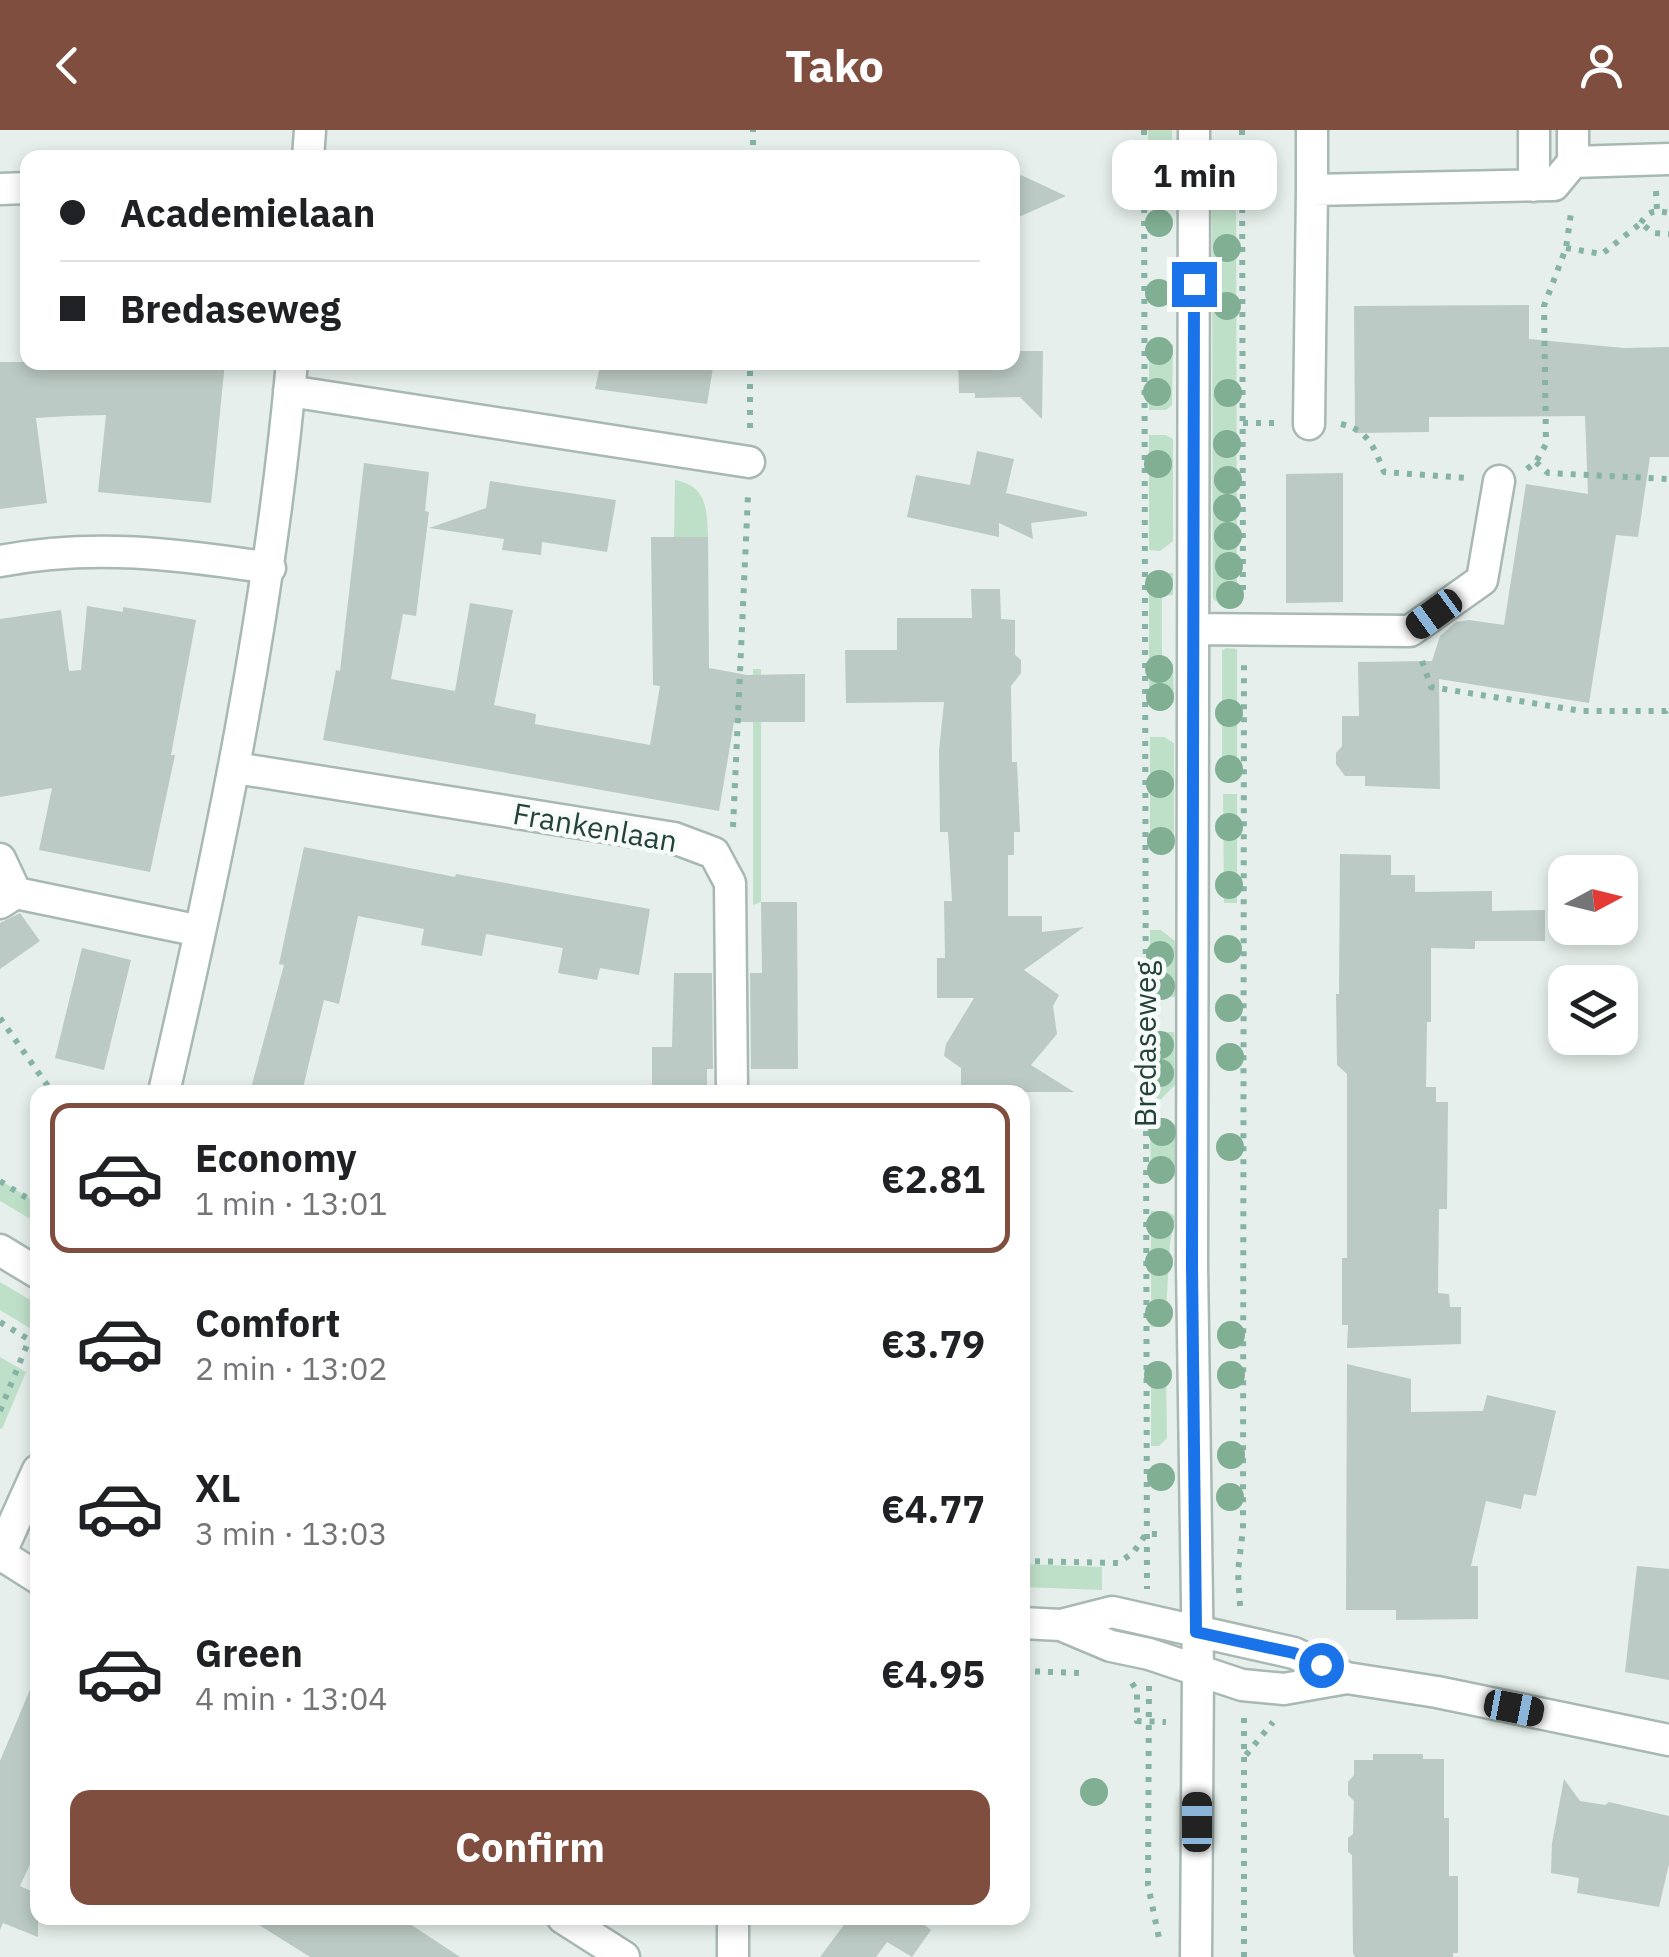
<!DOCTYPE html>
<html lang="en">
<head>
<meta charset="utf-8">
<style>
  :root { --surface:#fff; --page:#f6f6f6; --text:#202124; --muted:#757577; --line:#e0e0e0; --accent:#7f4e3f }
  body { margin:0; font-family:"IBM Plex Sans",sans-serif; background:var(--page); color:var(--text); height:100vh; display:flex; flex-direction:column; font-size:38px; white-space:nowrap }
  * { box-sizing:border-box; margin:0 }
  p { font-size:32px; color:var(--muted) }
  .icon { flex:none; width:55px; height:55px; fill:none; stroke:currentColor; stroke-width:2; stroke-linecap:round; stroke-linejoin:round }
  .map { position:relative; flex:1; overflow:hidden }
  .side { position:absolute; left:30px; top:955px; width:1000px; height:840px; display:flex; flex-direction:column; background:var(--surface); border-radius:20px; box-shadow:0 5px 15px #0003 }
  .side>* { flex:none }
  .hud { position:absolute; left:20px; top:20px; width:1000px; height:220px; border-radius:20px; box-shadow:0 5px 15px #0003; display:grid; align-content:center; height:220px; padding:0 40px; background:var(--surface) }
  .needle { width:65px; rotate:83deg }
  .controls { position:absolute; left:1548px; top:725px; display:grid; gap:20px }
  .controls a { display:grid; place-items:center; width:90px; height:90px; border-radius:20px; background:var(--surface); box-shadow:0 5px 15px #0003; font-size:50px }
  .end { position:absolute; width:45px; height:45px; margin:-22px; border:12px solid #1a73e8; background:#fff; box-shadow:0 0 0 5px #fff }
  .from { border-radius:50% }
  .bubble { position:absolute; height:70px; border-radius:20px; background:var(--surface); box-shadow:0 5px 15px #0003; font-size:32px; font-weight:800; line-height:70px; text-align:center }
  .car { position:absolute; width:30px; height:60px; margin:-30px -15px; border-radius:12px; box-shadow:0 0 8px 2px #0007; background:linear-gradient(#222 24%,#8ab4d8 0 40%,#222 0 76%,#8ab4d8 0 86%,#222 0) }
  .hud b { display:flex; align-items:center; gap:35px; height:95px; font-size:38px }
  .hud b+b { border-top:2px solid var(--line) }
  .hud i { width:25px; height:25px; background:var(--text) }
  ul { padding:18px 0 0; list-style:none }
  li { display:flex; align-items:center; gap:30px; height:150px; margin:0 20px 15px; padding:0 20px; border:5px solid transparent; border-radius:20px }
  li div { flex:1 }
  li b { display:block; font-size:38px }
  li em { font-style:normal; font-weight:800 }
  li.active { border-color:var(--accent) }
  li>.icon { width:90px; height:90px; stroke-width:1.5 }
  .cta { display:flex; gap:20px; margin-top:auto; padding:20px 40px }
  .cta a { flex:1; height:115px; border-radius:20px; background:var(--accent); color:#fff; font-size:40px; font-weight:800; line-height:115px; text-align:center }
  header { display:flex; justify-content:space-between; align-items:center; height:130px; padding:0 40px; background:var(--accent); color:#fff; font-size:45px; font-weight:800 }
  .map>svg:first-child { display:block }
  .green { fill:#bfe0c8 }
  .building { fill:#bbcac4 }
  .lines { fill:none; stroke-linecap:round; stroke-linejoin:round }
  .minor-casing { stroke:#a8b8b2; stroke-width:35 }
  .path { stroke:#86b3a5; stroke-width:6; stroke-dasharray:5 8; stroke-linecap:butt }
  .minor { stroke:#fff; stroke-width:30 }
  .tree { fill:#80af93 }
  .route { stroke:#1a73e8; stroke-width:12 }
  .labels { text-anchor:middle; stroke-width:9; stroke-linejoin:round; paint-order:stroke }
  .street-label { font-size:30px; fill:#24423a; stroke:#f7fbf9 }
</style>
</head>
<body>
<header><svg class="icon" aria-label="back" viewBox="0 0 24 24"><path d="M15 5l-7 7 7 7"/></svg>Tako<svg class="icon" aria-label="person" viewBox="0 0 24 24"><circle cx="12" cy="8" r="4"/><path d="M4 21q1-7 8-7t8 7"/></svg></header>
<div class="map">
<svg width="1669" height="1827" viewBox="0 0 1669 1827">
  <rect width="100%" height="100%" fill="#e6efeb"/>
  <path class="green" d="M1148,0H1172V44L1160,52H1149Z
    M1222,24H1236L1237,477L1226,478L1213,469L1212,32Z
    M1173,214L1172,275L1166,280H1149V215Z
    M1149,305H1166L1173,309V411L1160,421L1149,420Z
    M675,350C707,356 707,379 708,407H674Z
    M1149,443H1173V465L1162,466V533L1173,534L1174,573H1149Z
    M1226,518L1237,519V646L1222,647V521Z
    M753,539H761V772L753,775Z
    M1150,607H1164L1174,613V719H1150Z
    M1223,664H1237V773H1224Z
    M1150,800H1161L1175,811V867H1150Z
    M1150,902H1174L1175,955L1161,969L1151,970Z
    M1150,994H1175V1046L1151,1050Z
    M0,1050L37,1073V1093L0,1071Z
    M1151,1081H1167L1175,1086L1170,1113L1165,1197H1151Z
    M0,1152L37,1174V1194L33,1200L0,1180Z
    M0,1227L26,1242L2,1299L0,1298Z
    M1166,1237L1167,1308L1159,1316H1151V1238Z
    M1023,1434L1102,1437V1460L1023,1457Z"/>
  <path class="building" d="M1012,41L1066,66L1012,90Z
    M1529,175V209L1624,218L1669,217V327H1650L1638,407L1616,405L1589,573L1439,549L1440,659L1365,656V646H1345L1336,634V623L1342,616V586H1359L1358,532L1432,531L1440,506L1456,492L1469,490L1504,495L1526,354L1588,364L1585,286L1429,287V302L1355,303L1354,176Z
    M1012,221H1043L1042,289L1020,267L975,268V263H959L958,232H1012Z
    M0,232H225L211,373L98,362L106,285L69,286L36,288L47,373L0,379Z
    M601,232H714L707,274L595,259Z
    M977,321L1014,329L1006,363L1087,382V386L1031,393L1033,409L999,393V407L907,387L916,345L970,355Z
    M364,333L429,342L425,381L429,382L416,486L403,484L391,549L455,561L470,473L513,480L494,575L536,584L535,594L650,615L660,556L653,555L651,407H708L709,538L747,545L805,544V592H734L719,681L323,610L336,540L340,541Z
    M1343,343V472L1286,473V344Z
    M490,351L616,370L607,422L542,412L541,425L502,420L504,409L429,398L486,378Z
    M971,459H1000L1001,489L1015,490V525L1021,530V543L1011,556L1012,632H1017L1020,702H1014V725H1008V786H1042V802L1084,797L1024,840L1059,865L1053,876L1057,904L1031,935L1074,962H961V938L944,926L946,914L974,868H937V828H945L944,771H952L948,702H940L939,621L944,572L846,573L845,520H897V488H972Z
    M87,476L123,482V477L196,490L171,625H175L150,742L39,720L52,658L0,667V489L61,480L69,541L81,540Z
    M304,717L455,747L456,744L650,779L639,845L600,838L597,850L558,843L563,818L486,804L482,826L421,815L424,799L358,786L339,874L324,870L302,962H250L284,835L279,834Z
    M1340,724L1391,725V745H1415V762L1492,761V781L1545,780V811H1475V819L1431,818V892H1427L1426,957H1436V972H1448L1447,1079H1439L1438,1163L1449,1164L1450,1177H1461V1214L1347,1218L1348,1195H1342V1128H1347V944L1337,935L1336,864H1339Z
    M761,772H797L798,939H751L750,843H762Z
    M20,783L40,811L0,839V793Z
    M82,818L131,830L104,940L55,928Z
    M674,843H712L713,939H707V962H669L652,958V917H672Z
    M1347,1234L1411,1249V1282L1483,1281L1487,1265L1556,1281L1536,1366L1524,1364L1521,1379L1486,1371L1471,1436H1478V1489L1396,1490V1480H1346Z
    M1637,1436L1669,1439V1550L1625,1542Z
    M37,1543L38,1717L20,1756L38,1764V1807L3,1793L0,1800V1631Z
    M1373,1624H1423V1629H1444V1688H1449V1746H1458V1823H1453V1827H1355L1353,1823L1352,1725L1348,1722V1708L1353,1704L1354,1671L1348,1665V1652L1354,1645V1630H1373Z
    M1564,1649L1580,1671L1605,1675L1609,1672L1669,1686V1734L1659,1777L1577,1763L1579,1748L1551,1743L1552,1713Z
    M248,1788H401L460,1827H310Z
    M849,1788H915L931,1800L912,1827L887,1812L876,1827H820Z"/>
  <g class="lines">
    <g class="minor-casing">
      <path id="minor" d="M1194,0L1192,1135L1198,1540L1196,1827
        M1312,0V60L1554,55L1573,32L1669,29
        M1534,0V56
        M308,28L310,0
        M1573,32V0
        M0,59L28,58
        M289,261L749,332
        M1309,294L1312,60
        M0,431C93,413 177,424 270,438
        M1193,499L1410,501L1482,450L1499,351
        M236,638L674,708L714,723L730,753L732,962
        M0,729L16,763
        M0,773L16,763L200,801
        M164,962C220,721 270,480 292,232
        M0,1120L38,1143
        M0,1424L38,1340
        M0,1424L38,1448
        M1022,1493L1061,1495L1112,1482L1294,1523L1347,1548L1437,1562L1669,1610
        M1061,1495L1111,1516L1149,1524L1242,1555L1284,1559L1347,1548
        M563,1788L624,1827
        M733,1827V1788"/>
    </g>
    <path class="path" d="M1144,0L1147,1459
      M1242,0L1243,466
      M753,28V0
      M1656,61L1657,80
      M1641,93C1648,80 1656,80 1669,83
      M1566,118L1602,124L1641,93L1653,103L1669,104
      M1243,293H1279
      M1341,294C1368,300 1374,317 1384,342L1467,348
      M750,298V232
      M1536,332L1548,343L1669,349
      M1527,339L1536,332L1546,314L1544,176L1566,118L1571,83
      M1422,531L1431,557L1582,581H1666L1669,577
      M733,697L748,365
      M0,888L52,962
      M0,1051L38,1075
      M0,1192L38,1215
      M0,1281L29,1210
      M1022,1431L1118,1433L1133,1423L1146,1404H1162
      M1240,1476L1238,1441L1243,1399L1244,529
      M1022,1541L1081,1543
      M1132,1553L1137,1561V1591L1166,1592
      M1149,1556L1148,1755L1160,1813
      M1246,1625L1273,1592
      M1244,1827V1588"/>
    <use href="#minor" class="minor"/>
  </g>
  <g class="tree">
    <circle cx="1227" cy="30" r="14"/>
    <circle cx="1158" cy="47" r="14"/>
    <circle cx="1227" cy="61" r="14"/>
    <circle cx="1159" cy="93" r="14"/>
    <circle cx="1227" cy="118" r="14"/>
    <circle cx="1159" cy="163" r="14"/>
    <circle cx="1227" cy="176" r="14"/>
    <circle cx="1159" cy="221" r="14"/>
    <circle cx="1157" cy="262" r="14"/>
    <circle cx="1228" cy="263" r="14"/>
    <circle cx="1227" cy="314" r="14"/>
    <circle cx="1158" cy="334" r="14"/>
    <circle cx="1228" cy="350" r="14"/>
    <circle cx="1227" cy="378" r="14"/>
    <circle cx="1228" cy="406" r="14"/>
    <circle cx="1229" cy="436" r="14"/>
    <circle cx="1159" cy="454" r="14"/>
    <circle cx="1230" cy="465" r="14"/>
    <circle cx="1159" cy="539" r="14"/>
    <circle cx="1160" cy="567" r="14"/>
    <circle cx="1229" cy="583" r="14"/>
    <circle cx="1229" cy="639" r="14"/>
    <circle cx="1160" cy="654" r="14"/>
    <circle cx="1229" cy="697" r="14"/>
    <circle cx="1161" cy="711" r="14"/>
    <circle cx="1229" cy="755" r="14"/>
    <circle cx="1228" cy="819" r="14"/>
    <circle cx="1160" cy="825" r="14"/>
    <circle cx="1161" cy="856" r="14"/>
    <circle cx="1229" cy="878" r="14"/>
    <circle cx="1160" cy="915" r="14"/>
    <circle cx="1230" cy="927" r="14"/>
    <circle cx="1160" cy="943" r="14"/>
    <circle cx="1162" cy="1002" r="14"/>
    <circle cx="1230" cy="1017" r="14"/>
    <circle cx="1161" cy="1040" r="14"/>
    <circle cx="1160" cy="1095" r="14"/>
    <circle cx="1159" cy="1132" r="14"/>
    <circle cx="1159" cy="1183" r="14"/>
    <circle cx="1231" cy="1205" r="14"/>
    <circle cx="1158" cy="1245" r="14"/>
    <circle cx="1231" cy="1245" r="14"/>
    <circle cx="1231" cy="1325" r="14"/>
    <circle cx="1161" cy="1347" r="14"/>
    <circle cx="1230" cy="1367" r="14"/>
    <circle cx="1094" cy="1662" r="14"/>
  </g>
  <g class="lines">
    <path class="route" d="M1194,154L1192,1135L1196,1502L1294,1523L1321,1535"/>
  </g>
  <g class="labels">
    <g class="street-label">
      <text transform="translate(595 698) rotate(10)" y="10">Frankenlaan</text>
      <text transform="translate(1146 914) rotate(-90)" y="10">Bredaseweg</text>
    </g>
  </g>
</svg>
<div class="controls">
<a><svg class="needle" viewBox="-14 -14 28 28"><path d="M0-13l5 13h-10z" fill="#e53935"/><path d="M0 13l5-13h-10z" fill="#757577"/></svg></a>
<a><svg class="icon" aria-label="layers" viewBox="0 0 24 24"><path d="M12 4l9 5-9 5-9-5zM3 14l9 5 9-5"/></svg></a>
</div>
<i class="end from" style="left:1321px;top:1535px"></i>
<i class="end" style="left:1194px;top:154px"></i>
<div class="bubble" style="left:1112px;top:10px;width:165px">1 min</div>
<i class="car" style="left:1434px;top:484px;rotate:234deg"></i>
<i class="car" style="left:1514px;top:1578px;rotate:101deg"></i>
<i class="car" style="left:1197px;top:1692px;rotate:0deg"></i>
<div class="hud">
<b><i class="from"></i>Academielaan</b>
<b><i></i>Bredaseweg</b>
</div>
<section class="side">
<ul>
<li class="active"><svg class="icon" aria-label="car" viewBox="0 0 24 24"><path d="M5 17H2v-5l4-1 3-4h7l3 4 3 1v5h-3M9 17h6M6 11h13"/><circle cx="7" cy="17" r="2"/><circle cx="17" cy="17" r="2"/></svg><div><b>Economy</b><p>1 min · 13:01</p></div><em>€2.81</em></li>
<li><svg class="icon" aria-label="car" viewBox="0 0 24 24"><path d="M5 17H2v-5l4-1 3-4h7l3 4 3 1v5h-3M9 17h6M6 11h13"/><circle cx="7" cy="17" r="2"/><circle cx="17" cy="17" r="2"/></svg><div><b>Comfort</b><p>2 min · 13:02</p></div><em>€3.79</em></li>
<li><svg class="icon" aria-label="car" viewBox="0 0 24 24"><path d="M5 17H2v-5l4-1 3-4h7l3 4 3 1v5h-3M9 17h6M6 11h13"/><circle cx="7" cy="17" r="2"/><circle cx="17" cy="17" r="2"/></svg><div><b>XL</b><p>3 min · 13:03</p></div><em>€4.77</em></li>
<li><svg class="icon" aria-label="car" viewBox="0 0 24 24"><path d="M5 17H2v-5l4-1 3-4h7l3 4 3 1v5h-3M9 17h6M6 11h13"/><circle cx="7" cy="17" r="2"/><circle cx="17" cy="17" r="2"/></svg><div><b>Green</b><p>4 min · 13:04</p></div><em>€4.95</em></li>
</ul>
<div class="cta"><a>Confirm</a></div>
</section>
</div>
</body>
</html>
